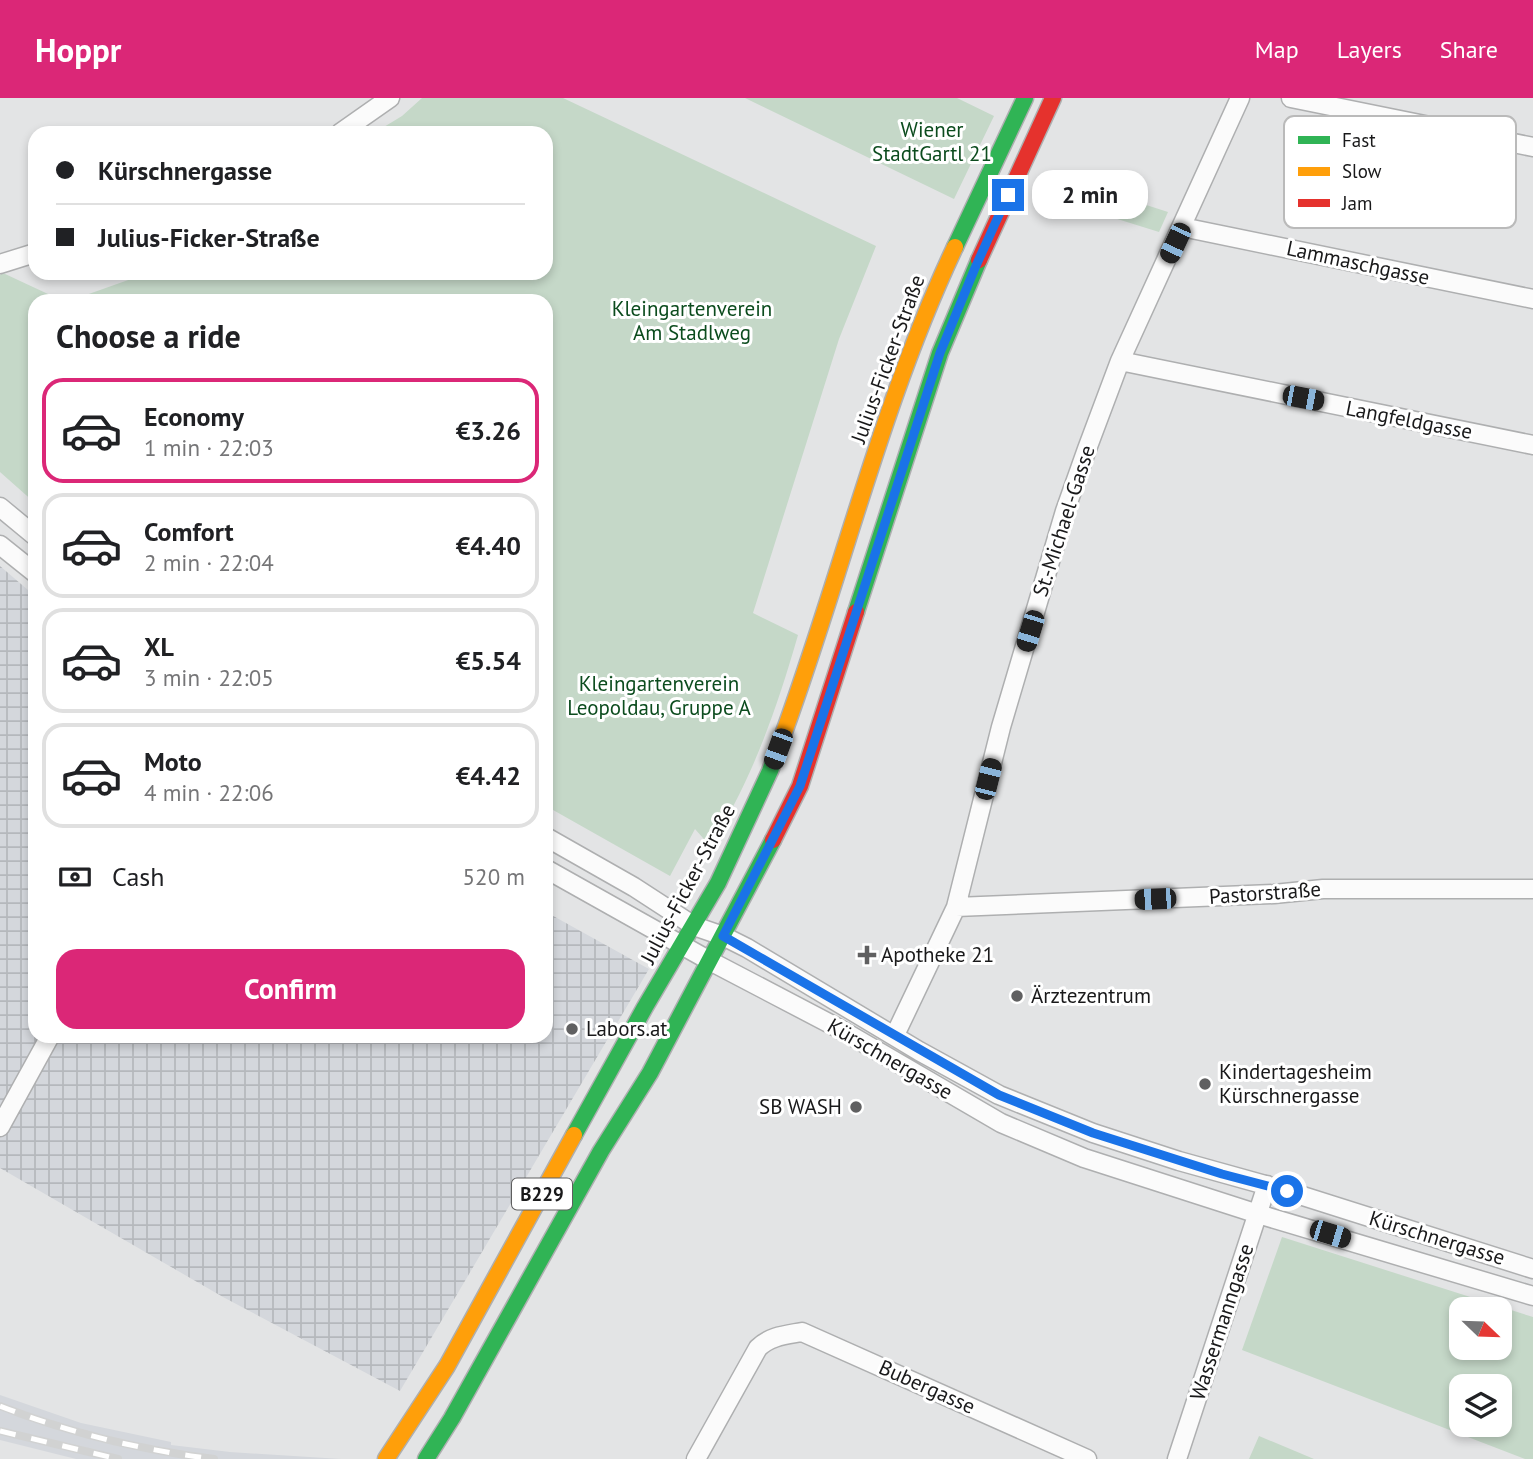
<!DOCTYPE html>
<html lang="en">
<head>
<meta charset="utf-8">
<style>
  :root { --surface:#fff; --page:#f2f2f2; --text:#202124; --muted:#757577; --line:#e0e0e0; --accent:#db2777 }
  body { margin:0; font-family:"PT Sans",sans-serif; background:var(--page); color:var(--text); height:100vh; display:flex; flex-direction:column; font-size:26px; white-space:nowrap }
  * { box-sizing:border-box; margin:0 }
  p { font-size:23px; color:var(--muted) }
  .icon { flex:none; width:38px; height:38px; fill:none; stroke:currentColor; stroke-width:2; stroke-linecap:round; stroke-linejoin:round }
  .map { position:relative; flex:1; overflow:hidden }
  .sheet { position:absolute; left:28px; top:196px; width:525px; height:749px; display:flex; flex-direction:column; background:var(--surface); border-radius:21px; box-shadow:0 4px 10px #0003 }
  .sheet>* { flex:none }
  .guide { position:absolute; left:28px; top:28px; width:525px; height:154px; border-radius:21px; box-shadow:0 4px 10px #0003; display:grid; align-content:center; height:154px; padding:0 28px; background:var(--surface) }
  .needle { width:46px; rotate:113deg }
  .buttons { position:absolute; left:1449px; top:1199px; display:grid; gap:14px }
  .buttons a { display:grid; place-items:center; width:63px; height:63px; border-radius:14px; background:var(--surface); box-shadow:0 4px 10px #0003; font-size:35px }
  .end { position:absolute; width:32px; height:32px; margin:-16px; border:9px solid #1a73e8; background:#fff; box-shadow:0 0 0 4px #fff }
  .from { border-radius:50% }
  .bubble { position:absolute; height:49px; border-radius:21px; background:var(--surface); box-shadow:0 4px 10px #0003; font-size:23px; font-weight:600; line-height:49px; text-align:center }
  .car { position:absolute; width:21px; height:42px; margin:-21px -10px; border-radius:9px; box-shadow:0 0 5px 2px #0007; background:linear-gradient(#222 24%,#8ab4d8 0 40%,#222 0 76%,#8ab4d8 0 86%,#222 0) }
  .guide b { display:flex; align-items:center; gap:24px; height:66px; font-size:26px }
  .guide b+b { border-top:2px solid var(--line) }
  .guide i { width:18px; height:18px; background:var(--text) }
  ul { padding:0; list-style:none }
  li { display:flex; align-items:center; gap:21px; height:105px; margin:0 14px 10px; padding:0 14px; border:4px solid var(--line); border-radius:21px }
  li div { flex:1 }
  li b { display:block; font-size:26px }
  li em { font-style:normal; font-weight:600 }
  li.current { border-color:var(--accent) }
  li>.icon { width:63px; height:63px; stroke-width:1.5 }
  h2 { padding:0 28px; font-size:32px; line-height:84px }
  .pay { display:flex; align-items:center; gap:18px; height:77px; padding:0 28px; font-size:26px }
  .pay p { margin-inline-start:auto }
  .primary-button { display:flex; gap:14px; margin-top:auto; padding:14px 28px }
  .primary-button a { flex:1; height:80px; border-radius:21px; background:var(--accent); color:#fff; font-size:28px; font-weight:600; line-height:80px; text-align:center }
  header { display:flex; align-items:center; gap:42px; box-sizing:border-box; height:98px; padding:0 35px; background:var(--accent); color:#fff }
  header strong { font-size:33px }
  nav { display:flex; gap:38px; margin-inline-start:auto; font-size:24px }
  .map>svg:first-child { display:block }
  .industrial { fill:url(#industrial-grid) }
  .built { fill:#d4d7dc }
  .green { fill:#c5d8c8; fill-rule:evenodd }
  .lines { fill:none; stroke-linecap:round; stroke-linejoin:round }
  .street-casing { stroke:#aeafb0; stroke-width:21 }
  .fast-casing { stroke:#aeafb0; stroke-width:19 }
  .slow-casing { stroke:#aeafb0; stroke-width:19 }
  .jam-casing { stroke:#aeafb0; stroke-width:19 }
  .street { stroke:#fbfbfb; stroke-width:18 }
  .fast { stroke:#30b455; stroke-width:16 }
  .slow { stroke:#ff9f0a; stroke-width:16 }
  .jam { stroke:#e5322d; stroke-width:16 }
  .rail-casing { stroke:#d1d2d2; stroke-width:8 }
  .rail { stroke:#fff; stroke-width:5; stroke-dasharray:16; stroke-linecap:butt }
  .route { stroke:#1a73e8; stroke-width:9 }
  .poi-dot { fill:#606061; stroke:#fff; stroke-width:2.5 }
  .labels { text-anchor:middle; stroke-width:6; stroke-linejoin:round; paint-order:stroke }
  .shield { fill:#fff; stroke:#5e5e5f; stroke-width:2 }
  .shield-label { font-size:19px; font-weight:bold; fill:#19191a }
  .park-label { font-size:21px; fill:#0c4c1e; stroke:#fff }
  .street-label { font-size:21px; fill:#19191a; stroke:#fff }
  .poi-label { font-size:21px; fill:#19191a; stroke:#fff; text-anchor:start }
  .key { fill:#fff; stroke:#bababa; stroke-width:2 }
  .key-label { font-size:19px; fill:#19191a }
</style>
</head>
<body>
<header>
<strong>Hoppr</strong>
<nav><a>Map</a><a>Layers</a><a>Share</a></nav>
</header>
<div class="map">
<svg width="1533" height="1361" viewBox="0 0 1533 1361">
  <defs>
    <pattern id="industrial-grid" width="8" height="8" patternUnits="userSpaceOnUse" patternTransform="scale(1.75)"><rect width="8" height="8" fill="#d4d7dc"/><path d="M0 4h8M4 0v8" fill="none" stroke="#b5b8bc"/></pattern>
  </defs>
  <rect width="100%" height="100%" fill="#e3e4e5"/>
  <path class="industrial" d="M0,468L35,498V938H546V814L649,871L400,1293L223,1199L0,1070Z"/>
  <path class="built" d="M0,1297L81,1325L171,1344V1347L230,1354L341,1361H76L0,1342Z"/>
  <path class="green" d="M422,0H563L876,148L839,241L753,515L798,537C777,610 752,683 710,748L695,731L670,778L546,708V203H69L148,175H546V35H374L402,18Z
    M745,0H957L994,18L954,101Z
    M1044,74L1168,114L1159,134L1034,95Z
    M3,175L63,203H35V405L0,374V177Z
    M1282,1139L1533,1219V1361H1525L1242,1252ZM1500,1211V1250H1461V1211ZM1500,1288V1326H1461V1288Z
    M1259,1338L1314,1361H1249Z"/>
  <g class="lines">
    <g class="street-casing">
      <path id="street" d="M1291,0L1533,49
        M340,35L390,0
        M1182,129L1533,201
        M0,166L35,155
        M1120,263L1533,347
        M0,409L35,438
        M0,447L35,475
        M546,739L634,789L694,828L723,838L747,850L919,953L999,997L1093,1035L1179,1063L1287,1093L1533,1171
        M546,771L710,863L838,930L1001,1025L1084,1060L1258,1116L1533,1198
        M956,809L1274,796L1323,791H1533
        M895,937L956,809L1001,629L1065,413L1087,351L1120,263L1240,0
        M0,1029L50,938
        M696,1361L758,1250C770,1238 786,1237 802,1234L1087,1361
        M1177,1361L1267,1087"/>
    </g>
    <g class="fast-casing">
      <path id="fast" d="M955,149L1025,0
        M856,514L940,255L979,162
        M574,1037L645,909L718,785L770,673L780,645
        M426,1361L452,1320L601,1053L650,975L773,742"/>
    </g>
    <g class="slow-casing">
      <path id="slow" d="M780,645C841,481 880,308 955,149
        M386,1361L447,1268L574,1037"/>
    </g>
    <g class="jam-casing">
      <path id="jam" d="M979,162L1053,0
        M773,742L800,688L856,514"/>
    </g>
    <use href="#street" class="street"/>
    <use href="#fast" class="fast"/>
    <use href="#slow" class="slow"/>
    <use href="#jam" class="jam"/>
    <g class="rail-casing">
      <path id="rail" d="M0,1308C69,1335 141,1352 214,1361
        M0,1333L118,1361"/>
    </g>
    <use href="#rail" class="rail"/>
  </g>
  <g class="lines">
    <path class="route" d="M1008,97L975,170L940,255L800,688L723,838L999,997L1093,1035L1222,1076L1287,1093"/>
  </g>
  <g class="poi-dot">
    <path d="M863.5 846.5h7v7h7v7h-7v7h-7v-7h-7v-7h7z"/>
    <circle cx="1017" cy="898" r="7"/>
    <circle cx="572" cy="931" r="7"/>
    <circle cx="1205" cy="986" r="7"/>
    <circle cx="856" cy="1009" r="7"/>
  </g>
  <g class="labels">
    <rect class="shield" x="512" y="1080.5" width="60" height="31" rx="5"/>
    <g class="shield-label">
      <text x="542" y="1103">B229</text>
    </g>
    <g class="park-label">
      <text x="932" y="39">Wiener<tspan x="932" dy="24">StadtGartl 21</tspan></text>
      <text x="692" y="218">Kleingartenverein<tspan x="692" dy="24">Am Stadlweg</tspan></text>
      <text x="659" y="593">Kleingartenverein<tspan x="659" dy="24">Leopoldau, Gruppe A</tspan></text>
    </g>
    <g class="street-label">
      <text transform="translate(1358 165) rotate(12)" y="7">Lammaschgasse</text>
      <text transform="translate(888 261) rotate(-70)" y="7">Julius-Ficker-Straße</text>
      <text transform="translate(1409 322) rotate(11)" y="7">Langfeldgasse</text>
      <text transform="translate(1064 423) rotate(-72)" y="7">St.-Michael-Gasse</text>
      <text transform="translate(688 786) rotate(-62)" y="7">Julius-Ficker-Straße</text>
      <text transform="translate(1265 795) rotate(-4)" y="7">Pastorstraße</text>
      <text transform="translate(890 961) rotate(30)" y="7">Kürschnergasse</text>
      <text transform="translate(1437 1140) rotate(17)" y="7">Kürschnergasse</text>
      <text transform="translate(1222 1224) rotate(-72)" y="7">Wassermanngasse</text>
      <text transform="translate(927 1289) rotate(24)" y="7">Bubergasse</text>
    </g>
    <g class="poi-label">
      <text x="881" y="864">Apotheke 21</text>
      <text x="1031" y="905">Ärztezentrum</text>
      <text x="586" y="938">Labors.at</text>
      <text x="1219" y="981">Kindertagesheim<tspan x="1219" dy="24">Kürschnergasse</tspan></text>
      <text x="842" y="1016" text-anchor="end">SB WASH</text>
    </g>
  </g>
  <rect x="1284" y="18" width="232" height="112" rx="10" class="key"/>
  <rect x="1298" y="38" width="32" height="8" fill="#30b455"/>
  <rect x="1298" y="69" width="32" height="9" fill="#ff9f0a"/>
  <rect x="1298" y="101" width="32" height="8" fill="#e5322d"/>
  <g class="key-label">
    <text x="1342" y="49">Fast</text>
    <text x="1342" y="80">Slow</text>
    <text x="1342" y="112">Jam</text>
  </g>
</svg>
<div class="buttons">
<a><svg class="needle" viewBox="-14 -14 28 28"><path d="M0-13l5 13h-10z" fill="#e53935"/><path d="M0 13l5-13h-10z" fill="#757577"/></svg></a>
<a><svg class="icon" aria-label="layers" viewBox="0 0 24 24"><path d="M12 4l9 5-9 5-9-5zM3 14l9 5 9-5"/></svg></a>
</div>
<i class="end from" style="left:1287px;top:1093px"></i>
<i class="end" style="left:1008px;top:97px"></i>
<div class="bubble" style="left:1032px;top:72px;width:116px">2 min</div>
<i class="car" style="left:1175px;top:145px;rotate:205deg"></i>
<i class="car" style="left:1303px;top:300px;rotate:101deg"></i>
<i class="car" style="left:1030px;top:533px;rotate:197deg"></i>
<i class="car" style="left:778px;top:651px;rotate:200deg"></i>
<i class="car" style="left:988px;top:681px;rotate:14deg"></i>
<i class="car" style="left:1155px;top:801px;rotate:268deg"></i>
<i class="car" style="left:1330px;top:1136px;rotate:107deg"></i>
<div class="guide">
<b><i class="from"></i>Kürschnergasse</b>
<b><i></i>Julius-Ficker-Straße</b>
</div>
<section class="sheet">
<h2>Choose a ride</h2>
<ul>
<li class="current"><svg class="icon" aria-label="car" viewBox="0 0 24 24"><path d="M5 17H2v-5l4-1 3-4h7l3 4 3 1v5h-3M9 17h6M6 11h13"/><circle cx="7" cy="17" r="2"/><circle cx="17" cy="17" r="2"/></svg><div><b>Economy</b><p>1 min · 22:03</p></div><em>€3.26</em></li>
<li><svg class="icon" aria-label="car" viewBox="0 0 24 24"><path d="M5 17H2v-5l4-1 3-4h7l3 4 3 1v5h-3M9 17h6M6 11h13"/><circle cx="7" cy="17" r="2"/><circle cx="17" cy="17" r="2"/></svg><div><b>Comfort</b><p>2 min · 22:04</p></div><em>€4.40</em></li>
<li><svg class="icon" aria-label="car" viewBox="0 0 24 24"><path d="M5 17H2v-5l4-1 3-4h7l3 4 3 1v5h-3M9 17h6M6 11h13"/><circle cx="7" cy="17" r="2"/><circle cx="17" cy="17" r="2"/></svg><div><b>XL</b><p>3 min · 22:05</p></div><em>€5.54</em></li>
<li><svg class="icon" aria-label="car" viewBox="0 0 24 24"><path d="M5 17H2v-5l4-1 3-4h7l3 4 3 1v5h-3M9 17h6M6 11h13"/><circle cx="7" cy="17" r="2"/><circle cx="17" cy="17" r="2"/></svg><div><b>Moto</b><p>4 min · 22:06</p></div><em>€4.42</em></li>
</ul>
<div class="pay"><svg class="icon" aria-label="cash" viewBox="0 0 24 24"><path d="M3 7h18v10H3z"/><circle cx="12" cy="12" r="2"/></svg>Cash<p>520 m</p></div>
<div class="primary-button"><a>Confirm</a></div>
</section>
</div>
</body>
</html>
